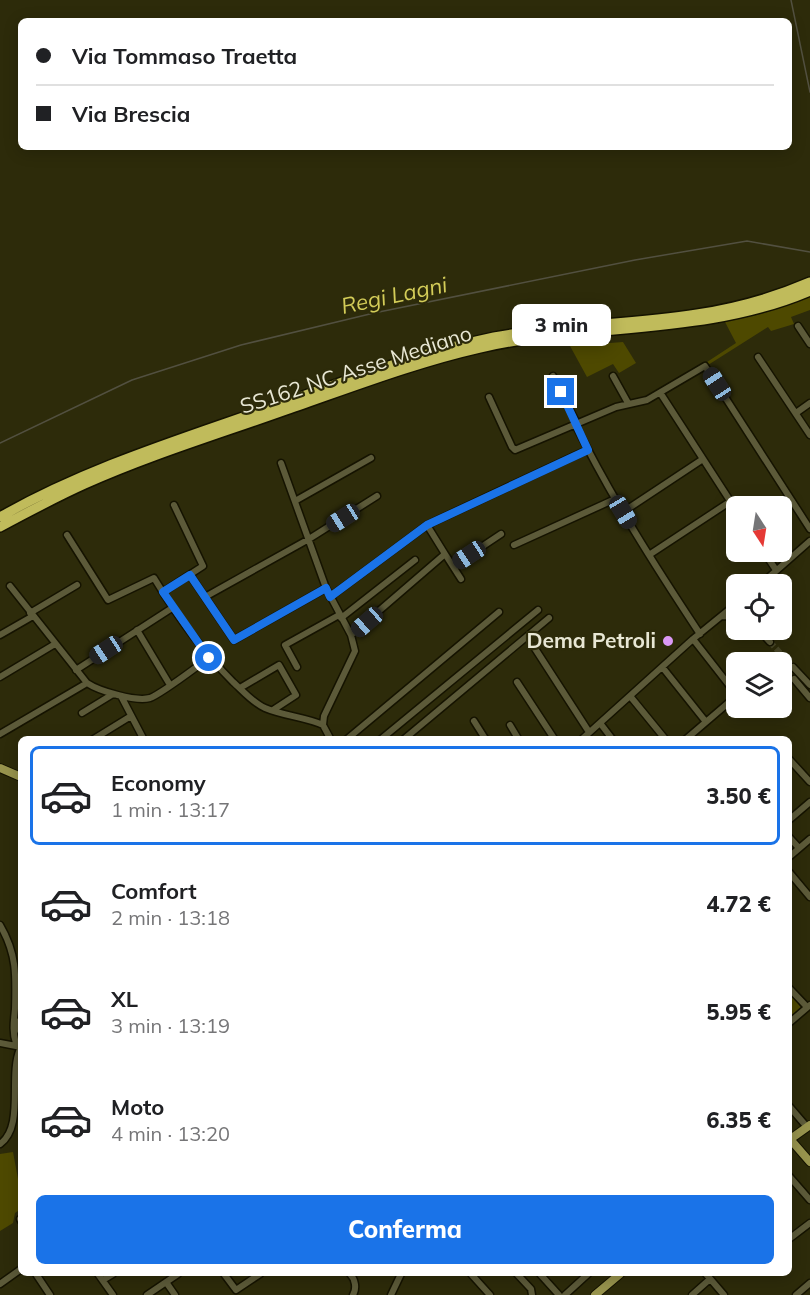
<!DOCTYPE html>
<html lang="it">
<head>
<meta charset="utf-8">
<style>
  :root { --surface:#fff; --page:#f6f6f6; --text:#202124; --muted:#757577; --line:#e0e0e0; --accent:#1a73e8 }
  body { margin:0; font-family:Mulish,sans-serif; background:var(--page); color:var(--text); height:100vh; display:flex; flex-direction:column; font-size:22px; white-space:nowrap }
  * { box-sizing:border-box; margin:0 }
  p { font-size:20px; color:var(--muted) }
  .icon { flex:none; width:33px; height:33px; fill:none; stroke:currentColor; stroke-width:2; stroke-linecap:round; stroke-linejoin:round }
  .map { position:relative; flex:1; overflow:hidden }
  .drawer { position:absolute; left:18px; top:736px; width:774px; height:540px; display:flex; flex-direction:column; background:var(--surface); border-radius:9px; box-shadow:0 3px 15px #0003 }
  .drawer>* { flex:none }
  .hud { position:absolute; left:18px; top:18px; width:774px; height:132px; border-radius:9px; box-shadow:0 3px 15px #0003; display:grid; align-content:center; height:132px; padding:0 18px; background:var(--surface) }
  .needle { width:39px; rotate:168deg }
  .buttons { position:absolute; left:726px; top:496px; display:grid; gap:12px }
  .buttons a { display:grid; place-items:center; width:66px; height:66px; border-radius:9px; background:var(--surface); box-shadow:0 3px 15px #0003; font-size:30px }
  .end { position:absolute; width:27px; height:27px; margin:-14px; border:8px solid #1a73e8; background:#fff; box-shadow:0 0 0 3px #fff }
  .from { border-radius:50% }
  .bubble { position:absolute; height:42px; border-radius:9px; background:var(--surface); box-shadow:0 3px 15px #0003; font-size:20px; font-weight:800; line-height:42px; text-align:center }
  .car { position:absolute; width:18px; height:36px; margin:-18px -9px; border-radius:8px; box-shadow:0 0 4px 2px #0007; background:linear-gradient(#222 24%,#8ab4d8 0 40%,#222 0 76%,#8ab4d8 0 86%,#222 0) }
  .hud b { display:flex; align-items:center; gap:21px; height:57px; font-size:22px }
  .hud b+b { border-top:2px solid var(--line) }
  .hud i { width:15px; height:15px; background:var(--text) }
  ul { padding:10px 0 0; list-style:none }
  li { display:flex; align-items:center; gap:18px; height:99px; margin:0 12px 9px; padding:0 6px; border:3px solid transparent; border-radius:9px }
  li div { flex:1 }
  li b { display:block; font-size:22px }
  li em { font-style:normal; font-weight:800 }
  li.on { border-color:var(--accent) }
  li>.icon { width:54px; height:54px; stroke-width:1.5 }
  .action { display:flex; gap:12px; margin-top:auto; padding:12px 18px }
  .action a { flex:1; height:69px; border-radius:9px; background:var(--accent); color:#fff; font-size:24px; font-weight:800; line-height:69px; text-align:center }
  .map>svg:first-child { display:block }
  .green { fill:#4e4900 }
  .lines { fill:none; stroke-linecap:round; stroke-linejoin:round }
  .stream { stroke:#525040; stroke-width:1.5 }
  .minor-tunnel { stroke:#494728; stroke-width:6; stroke-dasharray:6 3; stroke-linecap:butt }
  .minor-casing { stroke:#151300; stroke-width:9 }
  .major-casing { stroke:#151300; stroke-width:10 }
  .highway-casing { stroke:#151300; stroke-width:12 }
  .minor { stroke:#5c5a39; stroke-width:6 }
  .major { stroke:#98944d; stroke-width:8 }
  .highway { stroke:#c0bb5b; stroke-width:9 }
  .route { stroke:#1a73e8; stroke-width:8 }
  .poi-dot { fill:#db99f5; stroke:#2d2b0a; stroke-width:2 }
  .labels { text-anchor:middle; stroke-width:4.5; stroke-linejoin:round; paint-order:stroke }
  .street-label { font-size:21px; fill:#e8e7d4; stroke:#2d2b0a }
  .poi-label { font-size:21px; font-weight:bold; fill:#e8e7d4; stroke:#2d2b0a; text-anchor:end }
  .water-label { font-size:22px; font-style:italic; fill:#d3cc58; stroke:#2d2b0a }
</style>
</head>
<body>
<div class="map">
<svg width="810" height="1295" viewBox="0 0 810 1295">
  <rect width="100%" height="100%" fill="#2d2b0a"/>
  <path class="green" d="M810,296V310L791,317L794,324L771,331L768,327L708,365L707,362L736,343L725,322L782,307Z
    M623,342L636,363L619,373L613,364L587,377L570,346Z
    M792,996L802,1009L789,1019V999Z
    M13,1152L21,1195V1209L15,1213L13,1223L0,1231V1154Z"/>
  <g class="lines">
    <path class="stream" d="M791,0L810,92
      M0,443L132,380L241,345L374,313L635,260L747,241L810,252"/>
    <path class="minor-tunnel" d="M770,642L793,667"/>
    <g class="minor-casing">
      <path id="minor" d="M798,326L810,344
        M758,357L810,435
        M553,376L577,424
        M613,376L628,403
        M661,394L736,510
        M489,397L512,447L515,450L616,407L647,400L705,366L810,529
        M796,413L810,403
        M575,424C611,497 655,566 700,634
        M281,463L326,588L351,635L355,651L324,716L323,725L331,740
        M295,501L371,458
        M623,512L703,459
        M67,535L108,600L154,578C177,616 202,651 233,682C243,691 253,703 265,708C284,716 305,717 323,725
        M514,545L615,499
        M764,552L776,570
        M445,554L461,579
        M649,555L731,501
        M453,566L501,534
        M190,575L234,640L326,588
        M760,585L810,541
        M10,586L87,683C99,691 136,702 150,698C163,693 196,667 209,658
        M163,592L203,566L174,505
        M205,597L309,539L377,496
        M330,597L427,525
        M30,613L77,585
        M722,616L736,617
        M341,618L415,560
        M137,630L170,685
        M759,630L770,642
        M0,635L33,616
        M351,635L445,554L427,525L587,450
        M534,647L589,732
        M297,667L285,645L339,615
        M793,667L810,685
        M663,668L706,722
        M76,670L172,608
        M0,677L55,644
        M794,679L810,698
        M517,682L555,740
        M240,688L279,665L296,695L273,710
        M121,696L144,740
        M630,696L666,740
        M82,713L113,694
        M474,721L486,740
        M600,723L613,740
        M510,725L519,740
        M0,734L87,683
        M92,740L131,716
        M346,740L499,612
        M380,740L538,610
        M403,740L549,618
        M581,740L693,639L736,604
        M685,740L734,698L736,694L693,639
        M789,759L810,782
        M789,820L810,802
        M789,837L799,848
        M789,857L810,839
        M789,872L810,897
        M0,925C17,954 16,976 15,1009C14,1020 12,1032 16,1043
        M789,988L807,1007
        M15,1020L21,1033
        M789,1023L810,1005
        M0,1043L16,1046
        M789,1106L807,1127
        M0,1144C25,1126 8,1076 20,1049
        M789,1176L810,1200
        M20,1219L21,1221
        M789,1239L810,1223
        M36,1274L50,1295
        M98,1274L113,1295
        M224,1274L236,1290L260,1274
        M350,1274C355,1279 357,1288 353,1295
        M471,1274L490,1295
        M517,1274L531,1289L532,1295
        M540,1274L559,1295
        M706,1274L724,1295
        M103,1280L113,1274
        M166,1282L175,1295
        M0,1284L21,1269
        M147,1295L178,1274
        M391,1295L401,1274
        M565,1295L588,1274
        M692,1295L710,1279
        M796,1295L810,1283"/>
    </g>
    <g class="major-casing">
      <path id="major" d="M0,768L21,777
        M790,1139L810,1162
        M789,1140L810,1125
        M595,1295L620,1274"/>
    </g>
    <g class="highway-casing">
      <path id="highway" d="M0,517C84,469 178,440 269,408C343,382 417,353 494,337C561,324 629,325 697,314C736,308 773,298 810,282
        M0,527C28,512 56,497 85,484C150,455 219,434 286,410C350,388 414,363 480,348C589,323 705,336 810,291"/>
    </g>
    <use href="#minor" class="minor"/>
    <use href="#major" class="major"/>
    <use href="#highway" class="highway"/>
  </g>
  <g class="lines">
    <path class="route" d="M209,658L163,592L190,575L234,640L326,588L330,597L427,525L588,450L561,392"/>
  </g>
  <circle class="poi-dot" cx="668" cy="641" r="6"/>
  <g class="labels">
    <g class="street-label">
      <text transform="translate(356 370) rotate(-18)" y="7">SS162 NC Asse Mediano</text>
    </g>
    <g class="poi-label">
      <text x="656" y="648">Dema Petroli</text>
    </g>
    <g class="water-label">
      <text transform="translate(394 295) rotate(-12)" y="8">Regi Lagni</text>
    </g>
  </g>
</svg>
<div class="buttons">
<a><svg class="needle" viewBox="-14 -14 28 28"><path d="M0-13l5 13h-10z" fill="#e53935"/><path d="M0 13l5-13h-10z" fill="#757577"/></svg></a>
<a><svg class="icon" aria-label="locate" viewBox="0 0 24 24"><circle cx="12" cy="12" r="6"/><path d="M12 2v4M12 18v4M2 12h4M18 12h4"/></svg></a>
<a><svg class="icon" aria-label="layers" viewBox="0 0 24 24"><path d="M12 4l9 5-9 5-9-5zM3 14l9 5 9-5"/></svg></a>
</div>
<i class="end from" style="left:209px;top:658px"></i>
<i class="end" style="left:561px;top:392px"></i>
<div class="bubble" style="left:512px;top:304px;width:99px">3 min</div>
<i class="car" style="left:717px;top:384px;rotate:327deg"></i>
<i class="car" style="left:623px;top:512px;rotate:149deg"></i>
<i class="car" style="left:343px;top:518px;rotate:238deg"></i>
<i class="car" style="left:469px;top:555px;rotate:237deg"></i>
<i class="car" style="left:367px;top:622px;rotate:229deg"></i>
<i class="car" style="left:106px;top:650px;rotate:237deg"></i>
<div class="hud">
<b><i class="from"></i>Via Tommaso Traetta</b>
<b><i></i>Via Brescia</b>
</div>
<section class="drawer">
<ul>
<li class="on"><svg class="icon" aria-label="car" viewBox="0 0 24 24"><path d="M5 17H2v-5l4-1 3-4h7l3 4 3 1v5h-3M9 17h6M6 11h13"/><circle cx="7" cy="17" r="2"/><circle cx="17" cy="17" r="2"/></svg><div><b>Economy</b><p>1 min · 13:17</p></div><em>3.50 €</em></li>
<li><svg class="icon" aria-label="car" viewBox="0 0 24 24"><path d="M5 17H2v-5l4-1 3-4h7l3 4 3 1v5h-3M9 17h6M6 11h13"/><circle cx="7" cy="17" r="2"/><circle cx="17" cy="17" r="2"/></svg><div><b>Comfort</b><p>2 min · 13:18</p></div><em>4.72 €</em></li>
<li><svg class="icon" aria-label="car" viewBox="0 0 24 24"><path d="M5 17H2v-5l4-1 3-4h7l3 4 3 1v5h-3M9 17h6M6 11h13"/><circle cx="7" cy="17" r="2"/><circle cx="17" cy="17" r="2"/></svg><div><b>XL</b><p>3 min · 13:19</p></div><em>5.95 €</em></li>
<li><svg class="icon" aria-label="car" viewBox="0 0 24 24"><path d="M5 17H2v-5l4-1 3-4h7l3 4 3 1v5h-3M9 17h6M6 11h13"/><circle cx="7" cy="17" r="2"/><circle cx="17" cy="17" r="2"/></svg><div><b>Moto</b><p>4 min · 13:20</p></div><em>6.35 €</em></li>
</ul>
<div class="action"><a>Conferma</a></div>
</section>
</div>
</body>
</html>
